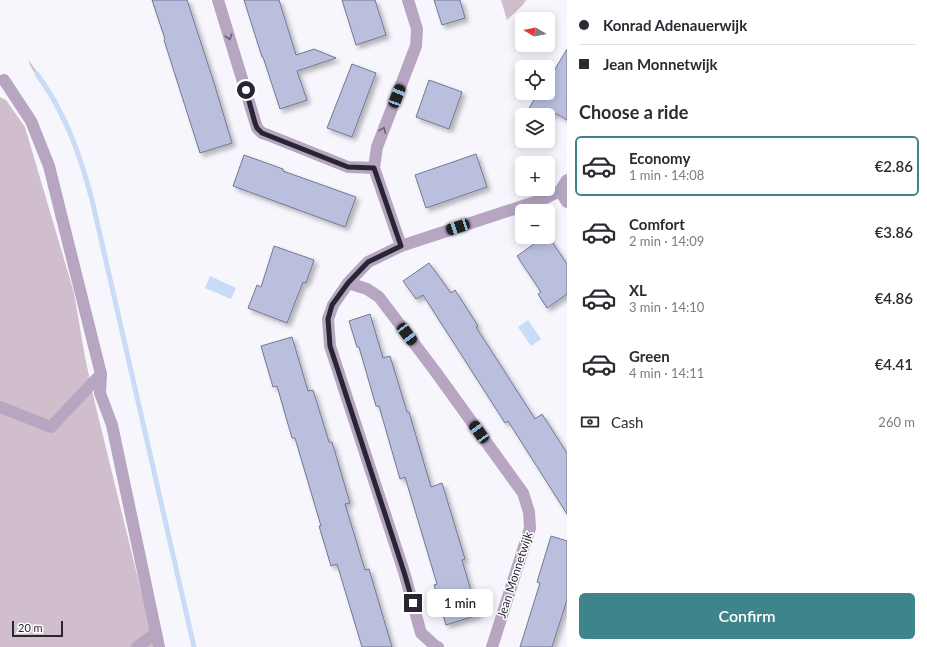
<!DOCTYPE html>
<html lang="en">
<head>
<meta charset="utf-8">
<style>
  :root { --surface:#fff; --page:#f2f2f3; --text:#2b2b33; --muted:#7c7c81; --line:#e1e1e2; --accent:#3d848b }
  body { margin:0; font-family:Lato,sans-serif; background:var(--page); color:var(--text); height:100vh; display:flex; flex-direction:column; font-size:15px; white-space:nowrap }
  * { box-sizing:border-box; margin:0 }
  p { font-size:13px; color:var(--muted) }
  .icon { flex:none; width:22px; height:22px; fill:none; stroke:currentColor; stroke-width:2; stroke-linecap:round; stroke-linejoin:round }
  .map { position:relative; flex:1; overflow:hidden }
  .details { display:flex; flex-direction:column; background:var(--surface); width:360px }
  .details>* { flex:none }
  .banner { display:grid; align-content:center; height:88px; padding:0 12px; background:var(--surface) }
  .needle { width:26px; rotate:280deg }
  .buttons { position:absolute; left:515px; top:12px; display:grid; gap:8px }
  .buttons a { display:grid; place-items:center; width:40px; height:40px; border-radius:6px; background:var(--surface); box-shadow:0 2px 10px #0003; font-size:20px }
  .scale { position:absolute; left:12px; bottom:10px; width:51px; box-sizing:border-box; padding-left:4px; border:2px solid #282632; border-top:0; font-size:11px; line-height:14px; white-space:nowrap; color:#282632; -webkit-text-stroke:3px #fff; paint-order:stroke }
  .end { position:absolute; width:18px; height:18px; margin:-9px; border:5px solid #282632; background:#fff; box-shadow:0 0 0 2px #fff }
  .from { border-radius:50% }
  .bubble { position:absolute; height:28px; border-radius:6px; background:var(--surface); box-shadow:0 2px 10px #0003; font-size:13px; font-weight:600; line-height:28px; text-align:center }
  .car { position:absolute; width:12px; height:24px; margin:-12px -6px; border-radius:5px; box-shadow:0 0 3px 1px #0007; background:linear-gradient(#222 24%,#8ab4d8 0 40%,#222 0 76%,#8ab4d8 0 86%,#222 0) }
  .banner b { display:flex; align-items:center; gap:14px; height:38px; font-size:15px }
  .banner b+b { border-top:1px solid var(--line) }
  .banner i { width:10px; height:10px; background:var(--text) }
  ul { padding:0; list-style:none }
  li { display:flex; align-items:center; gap:12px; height:60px; margin:0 8px 6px; padding:0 4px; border:2px solid transparent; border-radius:6px }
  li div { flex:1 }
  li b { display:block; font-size:15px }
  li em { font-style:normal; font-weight:600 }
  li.selected { border-color:var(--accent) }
  li>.icon { width:36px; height:36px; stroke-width:1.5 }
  h2 { padding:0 12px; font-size:18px; line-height:48px }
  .pay { display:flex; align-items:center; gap:10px; height:44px; padding:0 12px; font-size:15px }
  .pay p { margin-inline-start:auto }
  .primary-button { display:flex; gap:8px; margin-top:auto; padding:8px 12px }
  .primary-button a { flex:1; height:46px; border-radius:6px; background:var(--accent); color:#fff; font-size:16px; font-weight:600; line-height:46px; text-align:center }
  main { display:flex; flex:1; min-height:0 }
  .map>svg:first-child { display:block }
  .green { fill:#d0becd }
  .water { fill:#c9dbf7 }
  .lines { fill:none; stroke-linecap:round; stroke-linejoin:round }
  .stream { stroke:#c9dbf7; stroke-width:5 }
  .building { fill:#b9bfdd; stroke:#727795; filter:url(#shadow) }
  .street { stroke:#b7a5c2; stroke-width:12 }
  .oneway { stroke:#685f73 }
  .route { stroke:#282632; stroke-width:5 }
  .labels { text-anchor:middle; stroke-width:3; stroke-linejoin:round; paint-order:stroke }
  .street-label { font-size:12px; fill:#282632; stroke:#fff }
</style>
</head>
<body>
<main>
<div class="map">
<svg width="567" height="647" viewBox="0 0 567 647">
  <defs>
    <filter id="shadow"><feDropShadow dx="3.5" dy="3.5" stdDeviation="2" flood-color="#0004"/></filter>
  </defs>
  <rect width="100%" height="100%" fill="#f8f6fd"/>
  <path class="green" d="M501,0H526L523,5L507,20Z
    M28,59C40,76 53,94 63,113C77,142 86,173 94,204L195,647H193L86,182L75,148L60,115L49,95L31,67Z
    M0,97L6,100L25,127L74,293L85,357L94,399L150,628L153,647H0Z"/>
  <path class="water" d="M210,276L236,288L231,299L205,288Z
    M528,320L541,339L531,346L518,327Z"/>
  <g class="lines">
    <path class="stream" d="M37,74C46,87 55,100 61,114C76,142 85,173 93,204L194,647"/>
  </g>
  <path class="building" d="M152,0H187L215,86L232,143L200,153L164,40L165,39Z
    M244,0H279L296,55L314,49L336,58L297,71L307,100L280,109L263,57H262Z
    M342,0H375L386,35L356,45Z
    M434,0H460L465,18L442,25Z
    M567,49V120L557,114L525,115L538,93H548V81Z
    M352,64L376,73L352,137L327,128Z
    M429,80L462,92L449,129L416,117Z
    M476,154L487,187L426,208L415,175Z
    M244,155L283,169V171L356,197L345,227L233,186Z
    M548,236L567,264V294L547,308L538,294L541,292L517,256L544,237H548Z
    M274,246L314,260L306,283L303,282L287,323L248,308L257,285L261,287Z
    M429,263L451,293L455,290L478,326L476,327L535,419L542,414L567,453V514L508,421L505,423L423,295L416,299L403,281Z
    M370,314L383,358L390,356L407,412H409L431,487L442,483L465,559L462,560L478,615L446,625L434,585L437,584L405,477L400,479L379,406H376L359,347H357L349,321Z
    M292,337L308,391L313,390L329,442H332L350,503L345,504L365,570L369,569L392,647H362L337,564L331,566L319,526H321L295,438H292L277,386L273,387L261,346Z
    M551,536L567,541V600L552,647H520L540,583L537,582Z"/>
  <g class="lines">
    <path class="street" d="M218,0L257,128L262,133L268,135L348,167L374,168
      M4,80L31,121L49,166L101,374L100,393L112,425L159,647
      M560,191L567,202
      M401,246L374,168L377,147L416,46L417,29L408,0
      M348,283L367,289L379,297L435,371L523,493L529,512L530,528L492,647
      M0,407L51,427L101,374
      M137,647L156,633
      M438,647L434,645L421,633L404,572L330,346L328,319L333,305L348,283L368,262L401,246L544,199L560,191L567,180"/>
  </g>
  <defs><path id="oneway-chevron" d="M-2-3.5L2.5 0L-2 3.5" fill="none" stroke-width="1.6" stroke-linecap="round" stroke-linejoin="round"/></defs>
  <g class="oneway">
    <use href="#oneway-chevron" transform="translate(229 37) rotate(73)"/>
    <use href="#oneway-chevron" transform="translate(383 130) rotate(-69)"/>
  </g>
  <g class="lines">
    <path class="route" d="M246,90L255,123L257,128L262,133L348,167L374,168L401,246L368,262L348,283L332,305L328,319L330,346L404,572L413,603"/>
  </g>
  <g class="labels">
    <g class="street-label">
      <text transform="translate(515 575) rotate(-72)" y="4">Jean Monnetwijk</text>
    </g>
  </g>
</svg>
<div class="buttons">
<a><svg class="needle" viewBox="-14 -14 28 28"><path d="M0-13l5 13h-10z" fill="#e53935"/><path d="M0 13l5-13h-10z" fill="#7c7c81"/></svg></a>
<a><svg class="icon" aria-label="locate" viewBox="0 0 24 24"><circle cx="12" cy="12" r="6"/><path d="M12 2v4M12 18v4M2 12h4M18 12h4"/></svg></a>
<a><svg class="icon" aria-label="layers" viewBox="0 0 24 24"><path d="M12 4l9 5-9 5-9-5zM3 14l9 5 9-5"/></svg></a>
<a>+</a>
<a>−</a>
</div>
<div class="scale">20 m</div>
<i class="end from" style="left:246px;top:90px"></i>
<i class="end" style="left:413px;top:603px"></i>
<div class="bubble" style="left:427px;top:589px;width:66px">1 min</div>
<i class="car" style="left:397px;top:96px;rotate:21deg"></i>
<i class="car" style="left:458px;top:227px;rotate:252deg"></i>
<i class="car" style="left:407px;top:334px;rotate:143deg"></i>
<i class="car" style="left:479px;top:432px;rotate:324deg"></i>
</div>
<section class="details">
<div class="banner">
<b><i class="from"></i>Konrad Adenauerwijk</b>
<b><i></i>Jean Monnetwijk</b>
</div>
<h2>Choose a ride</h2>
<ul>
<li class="selected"><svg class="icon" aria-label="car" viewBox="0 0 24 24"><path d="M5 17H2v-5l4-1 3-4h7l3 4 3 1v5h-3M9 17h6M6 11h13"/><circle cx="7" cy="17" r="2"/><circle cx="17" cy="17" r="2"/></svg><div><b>Economy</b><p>1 min · 14:08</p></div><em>€2.86</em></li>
<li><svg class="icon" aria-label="car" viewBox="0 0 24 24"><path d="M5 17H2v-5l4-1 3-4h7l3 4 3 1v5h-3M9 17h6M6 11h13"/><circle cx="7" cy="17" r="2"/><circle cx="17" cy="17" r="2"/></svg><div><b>Comfort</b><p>2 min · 14:09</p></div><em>€3.86</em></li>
<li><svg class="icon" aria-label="car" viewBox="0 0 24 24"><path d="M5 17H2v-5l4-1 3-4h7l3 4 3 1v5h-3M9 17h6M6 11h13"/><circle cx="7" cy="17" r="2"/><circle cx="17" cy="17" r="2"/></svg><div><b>XL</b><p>3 min · 14:10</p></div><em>€4.86</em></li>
<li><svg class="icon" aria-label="car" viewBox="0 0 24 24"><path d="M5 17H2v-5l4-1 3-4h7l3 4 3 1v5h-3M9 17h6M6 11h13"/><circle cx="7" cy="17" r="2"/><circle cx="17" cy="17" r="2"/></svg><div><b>Green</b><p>4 min · 14:11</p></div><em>€4.41</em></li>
</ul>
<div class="pay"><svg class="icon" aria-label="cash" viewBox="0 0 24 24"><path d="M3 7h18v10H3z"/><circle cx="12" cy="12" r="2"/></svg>Cash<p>260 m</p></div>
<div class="primary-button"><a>Confirm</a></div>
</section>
</main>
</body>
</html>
